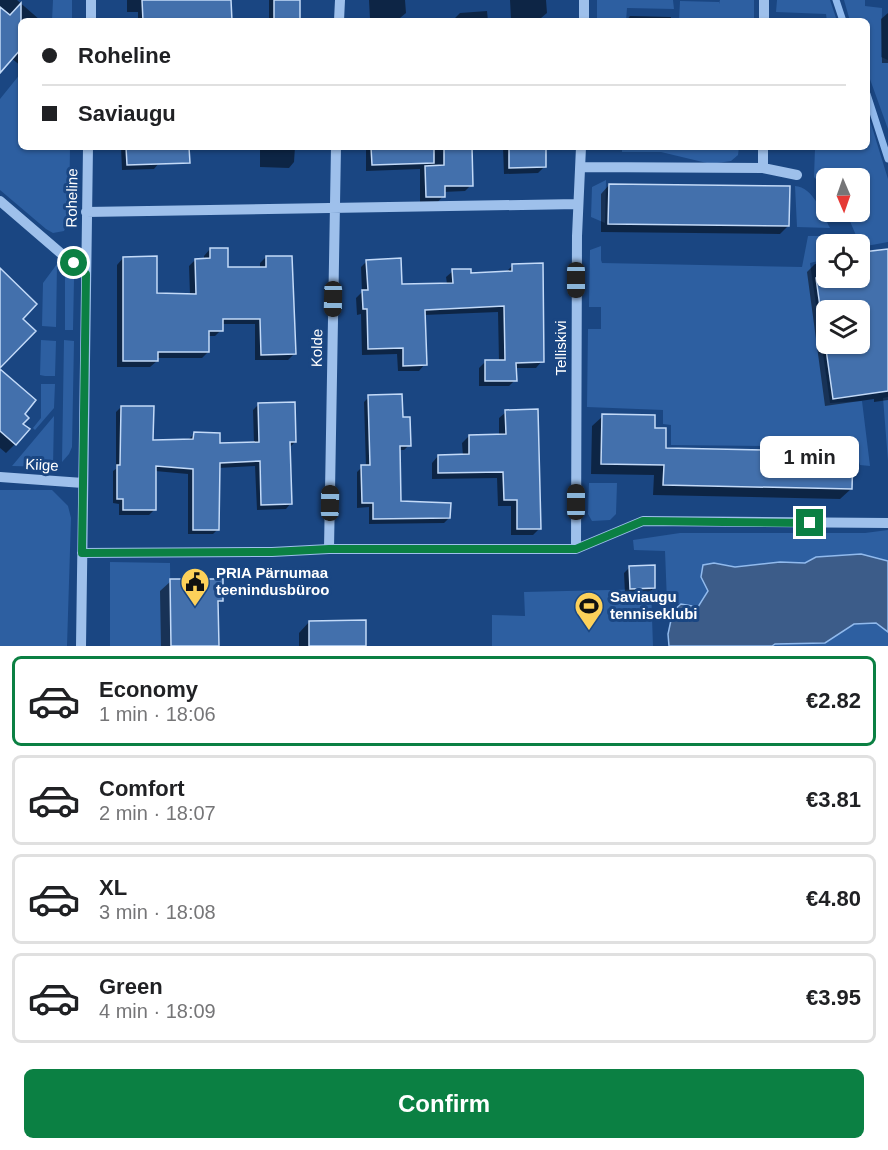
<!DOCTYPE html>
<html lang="en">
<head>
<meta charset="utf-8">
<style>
  :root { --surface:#fff; --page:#f6f6f6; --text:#202124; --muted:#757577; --line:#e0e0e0; --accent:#0b8043 }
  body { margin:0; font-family:Helvetica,sans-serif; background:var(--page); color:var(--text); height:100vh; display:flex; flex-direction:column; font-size:22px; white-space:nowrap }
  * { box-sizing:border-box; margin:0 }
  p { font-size:20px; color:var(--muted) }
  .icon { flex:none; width:33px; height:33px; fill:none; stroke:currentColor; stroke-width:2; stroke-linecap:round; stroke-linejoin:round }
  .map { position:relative; height:646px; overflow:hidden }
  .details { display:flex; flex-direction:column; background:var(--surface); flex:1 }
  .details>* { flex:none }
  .hud { position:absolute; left:18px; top:18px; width:852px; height:132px; border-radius:9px; box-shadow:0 2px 4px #0004; display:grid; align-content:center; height:132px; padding:0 24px; background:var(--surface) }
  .needle { width:39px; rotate:178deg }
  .tools { position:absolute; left:816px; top:168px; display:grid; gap:12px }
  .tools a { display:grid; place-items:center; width:54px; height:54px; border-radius:9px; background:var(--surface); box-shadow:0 2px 4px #0004; font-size:30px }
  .end { position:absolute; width:27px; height:27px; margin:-14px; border:8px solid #0b8043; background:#fff; box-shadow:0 0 0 3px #fff }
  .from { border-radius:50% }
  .bubble { position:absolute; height:42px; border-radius:9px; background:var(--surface); box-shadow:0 2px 4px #0004; font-size:20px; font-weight:600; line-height:42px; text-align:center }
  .car { position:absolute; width:18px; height:36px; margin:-18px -9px; border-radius:8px; box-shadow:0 0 4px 2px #0007; background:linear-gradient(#222 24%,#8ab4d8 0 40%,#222 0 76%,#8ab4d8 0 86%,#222 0) }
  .hud b { display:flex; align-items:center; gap:21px; height:57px; font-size:22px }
  .hud b+b { border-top:2px solid var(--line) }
  .hud i { width:15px; height:15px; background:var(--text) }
  ul { padding:10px 0 0; list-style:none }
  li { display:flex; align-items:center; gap:18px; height:90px; margin:0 12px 9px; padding:0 12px; border:3px solid var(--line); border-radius:9px }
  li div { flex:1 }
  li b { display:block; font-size:22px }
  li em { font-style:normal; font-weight:600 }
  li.on { border-color:var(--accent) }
  li>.icon { width:54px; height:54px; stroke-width:1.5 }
  .action { display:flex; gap:12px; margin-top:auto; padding:12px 24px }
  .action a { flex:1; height:69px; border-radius:9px; background:var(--accent); color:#fff; font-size:24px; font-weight:600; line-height:69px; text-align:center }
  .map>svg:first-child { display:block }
  .green { fill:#2d5fa1 }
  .water { fill:#3c5c89; stroke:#91baed; stroke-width:1.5 }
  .shadow { fill:#0007; fill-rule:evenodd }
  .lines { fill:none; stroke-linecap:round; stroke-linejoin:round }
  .stream { stroke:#91baed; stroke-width:7 }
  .building { fill:#4370ac; stroke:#c3daf8; stroke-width:1.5; fill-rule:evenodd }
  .minor { stroke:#9ec0eb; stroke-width:10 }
  .route { stroke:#0b8043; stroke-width:8 }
  .labels { text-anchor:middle; stroke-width:6; stroke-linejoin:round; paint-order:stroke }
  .street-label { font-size:15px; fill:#fff; stroke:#1a4682 }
  .poi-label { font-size:15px; font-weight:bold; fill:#fff; stroke:#1a4682; text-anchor:start }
</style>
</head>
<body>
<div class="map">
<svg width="888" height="646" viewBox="0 0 888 646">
  <rect width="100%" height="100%" fill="#1a4682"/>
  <path class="green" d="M53,0H72V21H52Z
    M597,0H673L674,9L627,8L626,21H597Z
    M720,0H754V21H679L680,1L719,2V4Z
    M777,0H830L837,21H827L826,14L776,12Z
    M844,0H865V6L882,8L881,57L888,60V129L867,71V21H850Z
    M21,73V147H70L69,218L64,231L53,233L46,229L0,190V99Z
    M867,111L888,179V242L861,247L846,212H860V178H826V190L814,177L815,148L867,147Z
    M622,147H739L738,155L731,161L711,164L661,152H622Z
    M606,180L605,223L591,217L592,187Z
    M795,186C813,187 823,214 830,228L797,227Z
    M808,236H833L837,244H826V259L810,263L830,403L862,401L870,466L860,465L855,447L671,445V425L663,424V410L587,407L588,329H601V307H589L590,250L601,246V260L602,263L802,267Z
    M57,264L56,327L42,326L43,283Z
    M65,266L71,272L74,279L73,330H65Z
    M41,340L56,341L55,376H45L40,375Z
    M64,340L74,341L72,447L69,454L62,462Z
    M41,384H55L54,408L35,430L33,428L41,418Z
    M888,397V461L883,398Z
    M54,416L53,467L12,466Z
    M589,483H617L616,514L610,520L592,521L588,514Z
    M0,490H52L68,506L71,518L67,646H0Z
    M888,530V561L861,554L816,557L805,563L780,562L735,567L714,563L703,565L701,577L708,591L698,607L667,602L665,551L634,550L633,540L680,533H865Z
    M110,562L170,563L171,646H110Z
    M651,589L653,646H492V615L525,616L524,592Z
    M876,623L888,632V646H772L775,644L825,643L854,624Z"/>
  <path class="water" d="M861,554L888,561V632L876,623L854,624L825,643L775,644L772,646H669L668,634L673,611L681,604L698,607L708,591L701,577L703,565L714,563L735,567L780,562L805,563L816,557Z"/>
  <path class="shadow" d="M0,0H17L40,20L21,21V66L11,58L0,71Z
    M127,0H230V21H138V12H127Z
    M269,0H298V21H269Z
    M369,0H405L406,13L400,18L370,19Z
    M510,0H546L547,13L541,18L511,19Z
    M487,11L488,21H455V18L460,13Z
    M888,13V63H882L881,19Z
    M630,16L671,17V21H626Z
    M782,20L822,21H781Z
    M121,147H159V163L154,169L122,170Z
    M260,147H295L294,162L289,168L260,167Z
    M366,147H471V185L465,191L443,192V196L437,203H420V169L366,171Z
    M503,147H544V167L538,173L504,174Z
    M609,185L788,226L780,234L601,232V194Z
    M210,249L227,268H260V263L266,257L294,354L288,360H255V324H221V330L215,336H208V352L202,358H157V361L150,367H117V265L123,258L156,295H190L189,266L195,260H204V256Z
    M888,250V400L874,402V399L825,406L807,272L815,264L826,262V278H860V257L863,253ZM826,310H860V344H826Z
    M367,261L400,286L447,284L446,277L453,271L470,274L506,272L512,266L542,361L536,368H515V380L509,386H479V368L485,362H499L498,312L424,315L425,364L419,371H398L397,354L362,355L361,314L357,315L356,298L362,292L361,267Z
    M0,371L23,414L21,424L15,444L6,453L0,448Z
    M369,397L401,419L409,445L404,450H399V502L449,518L444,523L369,524V507L357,508V472L362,467H366L364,402Z
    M258,405L295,442L289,448L291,503L286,509L257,510L255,466L218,468V529L213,534H188V474L155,471L154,510L149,515H119V504L113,503V471L116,469V412L121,407L152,441H189V439L194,434L218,444H254L253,410Z
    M506,412L540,528L533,535H511V506H498L497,478L432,479V463L438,456H463L462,443L469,436L499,435V418Z
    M603,416L653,430L665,450L851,489L840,499L653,495L654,475L591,474L592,426Z
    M630,567L654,588L648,593L625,594L624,573Z
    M171,581L222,600L217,605V646H161L160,591Z
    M309,622L364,646H299V633Z"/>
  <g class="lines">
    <path class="stream" d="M836,0L843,21
      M867,94L888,159"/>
  </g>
  <path class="building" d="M142,0H231L232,21H143Z
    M274,0H300V21H274Z
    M21,3V49L0,73V7L10,15Z
    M126,147H189L190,163L127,165Z
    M371,147H434V163L372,165Z
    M444,147H472L473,186H445V197H426L425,166L444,165Z
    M509,147H546V167L509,168Z
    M609,184L790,186L789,226L608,224Z
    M210,248H228V267H266V256H292L296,354L261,355L260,319H223V331H209V352H158V361H123V257L157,256V293L196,294L195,259L210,258Z
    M888,249V391L833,399L816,278H866L863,252ZM826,310H860V344H826Z
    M401,258L402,284L453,283L452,269H471V273L512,271V264L543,263L544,362L516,363L517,381H485V360H505L504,306L425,310L427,365L403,366V348L368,349L367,309H363L362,290H368L366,260Z
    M0,268L37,304L23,319L36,331L0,368Z
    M0,369L36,400L25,414L29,418L23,424L30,429L16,445L0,431Z
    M402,394L403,417H410L411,446H400L401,501L451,503L450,518L373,519V503H362L361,465H370L368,395Z
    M295,402L296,442H290L292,504L261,505L260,461L220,463L219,530H193V469L156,466V510H123V499H117V465H120L121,406H154L153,440L193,439L194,432L220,433V443L259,442L258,403Z
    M538,409L541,529H517V500H504L503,472L438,473V455L469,454V435L506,434L505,410Z
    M602,414L655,415V428H666V448L853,452L852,489L663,485L664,465L601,464Z
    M655,565V588L630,589L629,566Z
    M170,579H223V601H218L219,646H171Z
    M366,620V646H309V621Z"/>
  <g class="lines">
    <path class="minor" d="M91,21V0
      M339,21L340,0
      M584,21V0
      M764,21V0
      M581,167L763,168L797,175
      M763,168V147
      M0,201L85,274
      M86,212L578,204
      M0,477L83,483
      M329,549L336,147
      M576,549L577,236L581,147
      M82,553L272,552L329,549H576L643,521L888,523
      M81,646L88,147"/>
  </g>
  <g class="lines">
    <path class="route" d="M74,263L86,274L82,553L272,552L329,549H576L643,521L810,523"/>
  </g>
  <defs>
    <g id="civic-pin" transform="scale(1.5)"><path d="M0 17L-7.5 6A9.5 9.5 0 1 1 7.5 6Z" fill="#fdd15a" stroke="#1a4682"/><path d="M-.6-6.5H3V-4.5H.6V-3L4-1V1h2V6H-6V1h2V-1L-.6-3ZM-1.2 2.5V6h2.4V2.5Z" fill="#111"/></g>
    <g id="stadium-pin" transform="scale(1.5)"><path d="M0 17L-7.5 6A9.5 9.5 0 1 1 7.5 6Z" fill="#fdd15a" stroke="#1a4682"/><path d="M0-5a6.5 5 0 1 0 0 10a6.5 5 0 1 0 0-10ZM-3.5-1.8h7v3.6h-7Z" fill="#111"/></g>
  </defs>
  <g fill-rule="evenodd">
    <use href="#civic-pin" x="195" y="582"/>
    <use href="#stadium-pin" x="589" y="606"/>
  </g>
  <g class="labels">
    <g class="street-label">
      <text transform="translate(72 198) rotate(-89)" y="5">Roheline</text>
      <text transform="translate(317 348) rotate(-89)" y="5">Kolde</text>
      <text transform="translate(561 348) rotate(-90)" y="5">Telliskivi</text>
      <text transform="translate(42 465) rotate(3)" y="5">Kiige</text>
    </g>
    <g class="poi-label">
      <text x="216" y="578">PRIA Pärnumaa<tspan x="216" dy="17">teenindusbüroo</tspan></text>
      <text x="610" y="602">Saviaugu<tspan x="610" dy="17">tenniseklubi</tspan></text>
    </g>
  </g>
</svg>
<div class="tools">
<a><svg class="needle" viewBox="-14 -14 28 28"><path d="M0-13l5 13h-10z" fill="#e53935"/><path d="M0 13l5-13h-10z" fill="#757577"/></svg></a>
<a><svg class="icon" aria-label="locate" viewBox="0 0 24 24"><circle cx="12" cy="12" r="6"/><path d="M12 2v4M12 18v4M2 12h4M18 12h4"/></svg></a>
<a><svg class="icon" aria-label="layers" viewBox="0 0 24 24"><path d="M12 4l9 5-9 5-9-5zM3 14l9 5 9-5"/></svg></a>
</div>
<i class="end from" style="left:74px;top:263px"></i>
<i class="end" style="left:810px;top:523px"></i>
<div class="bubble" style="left:760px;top:436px;width:99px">1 min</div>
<i class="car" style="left:576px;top:280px;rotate:180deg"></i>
<i class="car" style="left:333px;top:299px;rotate:181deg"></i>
<i class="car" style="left:576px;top:502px;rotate:0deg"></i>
<i class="car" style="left:330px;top:503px;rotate:1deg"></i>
<div class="hud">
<b><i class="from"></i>Roheline</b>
<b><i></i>Saviaugu</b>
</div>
</div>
<section class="details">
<ul>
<li class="on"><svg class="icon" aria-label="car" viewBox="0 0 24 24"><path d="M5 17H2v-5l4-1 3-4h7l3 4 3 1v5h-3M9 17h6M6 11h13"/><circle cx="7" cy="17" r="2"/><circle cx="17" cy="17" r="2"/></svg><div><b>Economy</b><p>1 min · 18:06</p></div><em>€2.82</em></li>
<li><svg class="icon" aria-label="car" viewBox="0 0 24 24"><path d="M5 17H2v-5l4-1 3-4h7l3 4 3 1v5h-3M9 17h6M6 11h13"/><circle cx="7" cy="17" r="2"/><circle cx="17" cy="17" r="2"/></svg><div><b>Comfort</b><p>2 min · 18:07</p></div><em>€3.81</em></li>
<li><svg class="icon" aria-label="car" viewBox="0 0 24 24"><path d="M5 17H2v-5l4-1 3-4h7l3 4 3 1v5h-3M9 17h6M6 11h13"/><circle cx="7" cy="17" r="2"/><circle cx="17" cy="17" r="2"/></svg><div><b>XL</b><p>3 min · 18:08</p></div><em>€4.80</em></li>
<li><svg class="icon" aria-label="car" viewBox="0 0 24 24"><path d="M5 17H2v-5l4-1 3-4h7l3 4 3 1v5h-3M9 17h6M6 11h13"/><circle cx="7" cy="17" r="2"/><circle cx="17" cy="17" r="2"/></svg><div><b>Green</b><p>4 min · 18:09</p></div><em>€3.95</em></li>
</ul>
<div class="action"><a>Confirm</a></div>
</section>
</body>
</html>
